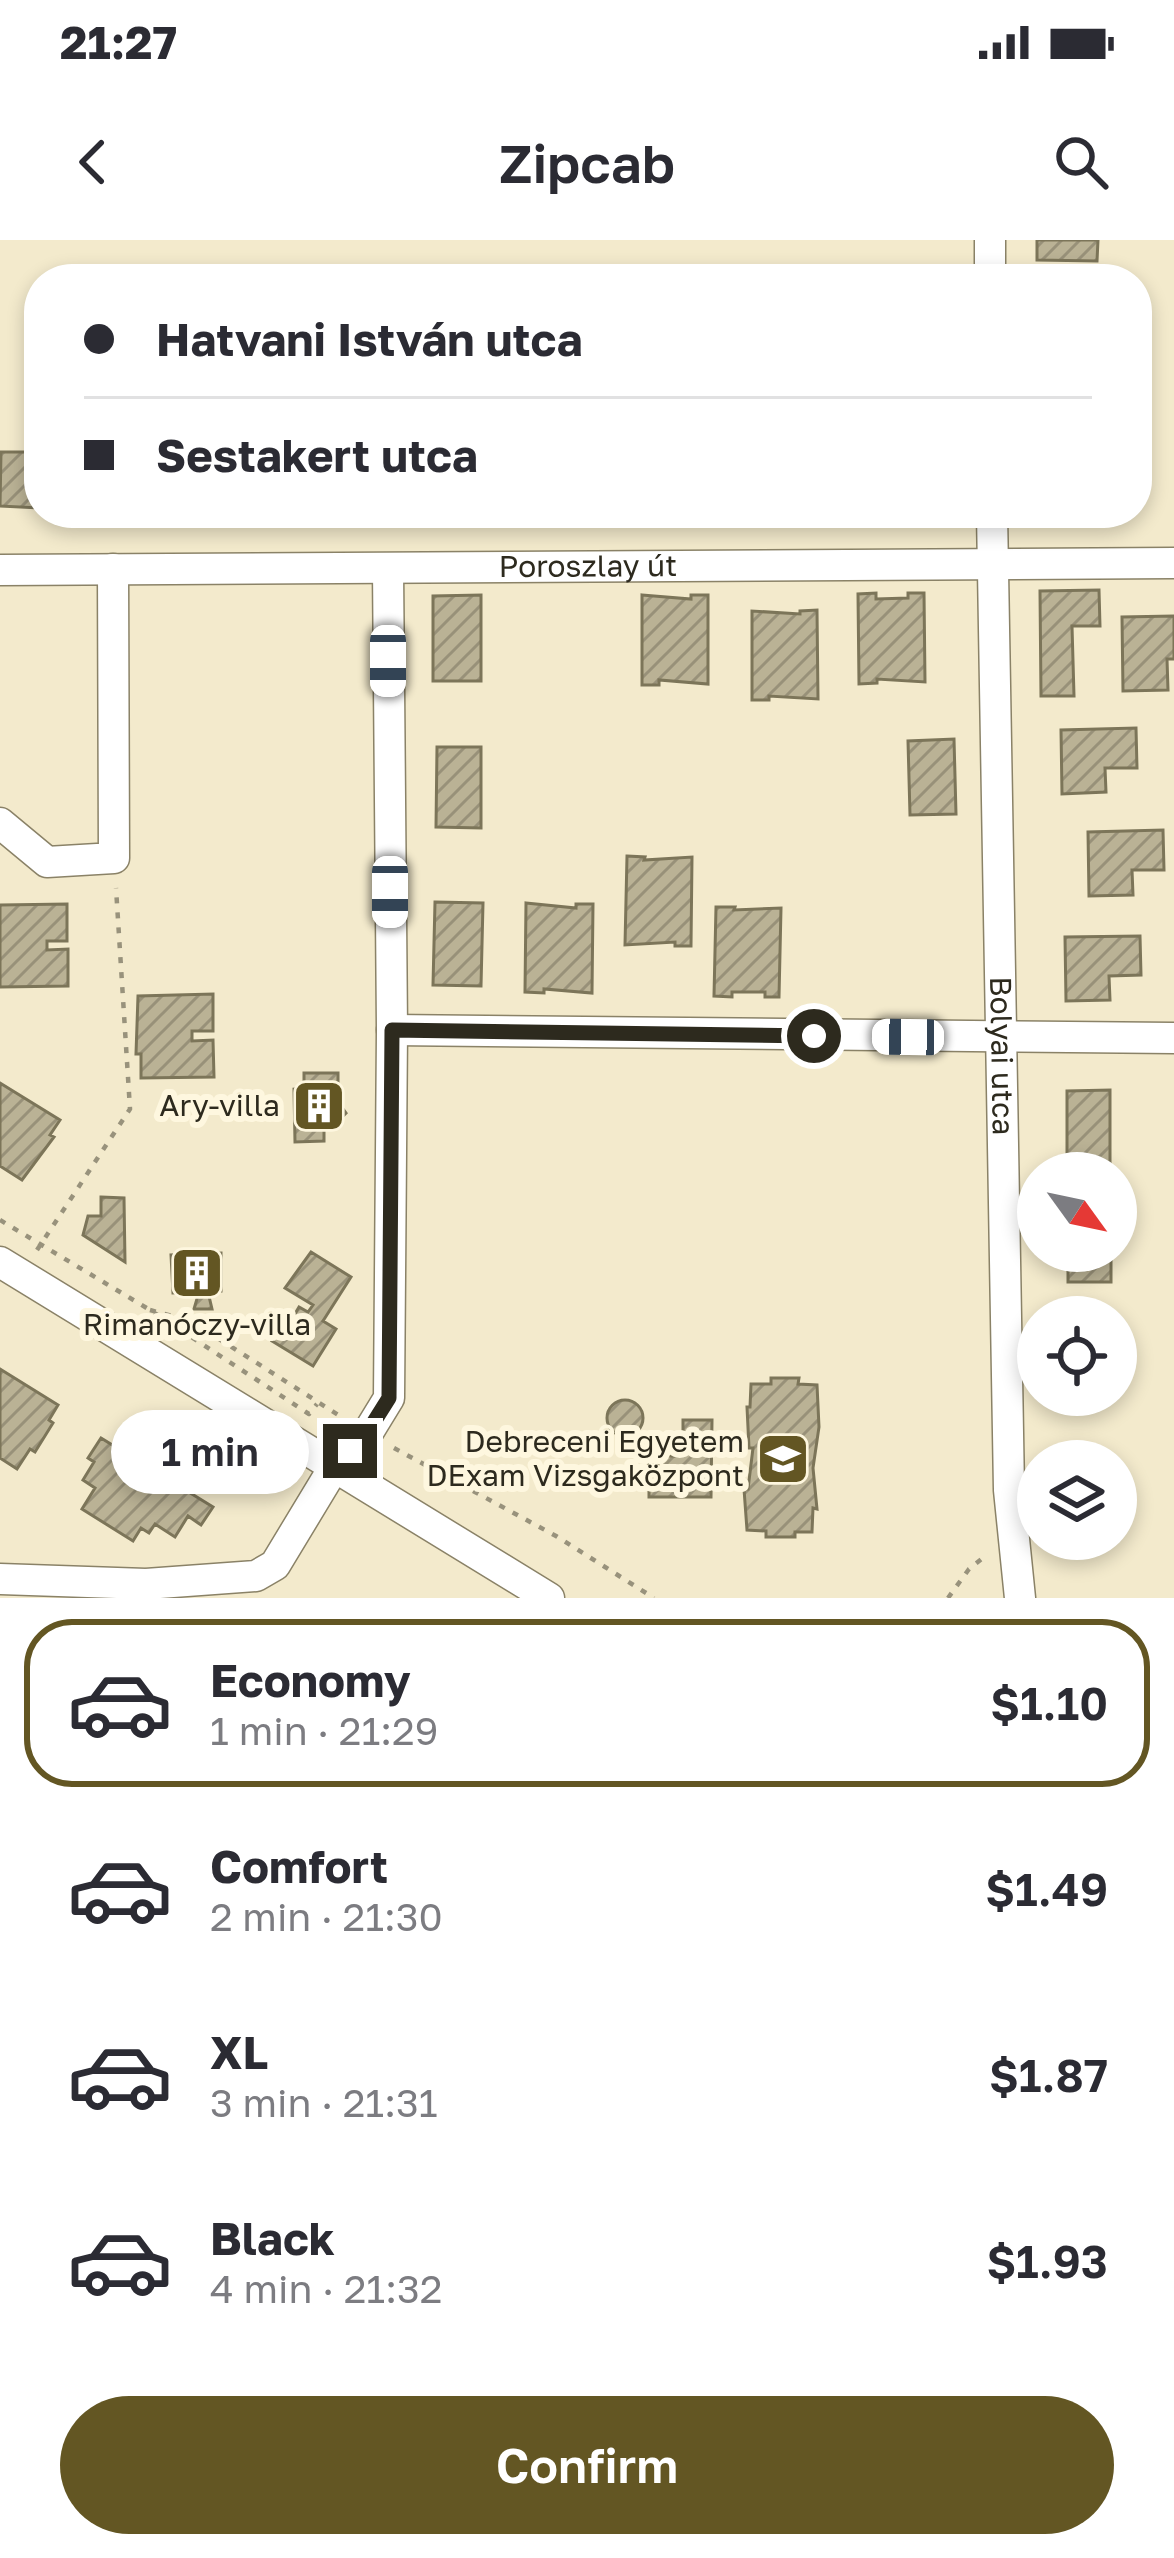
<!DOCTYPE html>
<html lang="en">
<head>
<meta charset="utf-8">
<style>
  :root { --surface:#fff; --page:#f7f7f7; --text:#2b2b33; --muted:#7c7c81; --line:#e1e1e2; --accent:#635623 }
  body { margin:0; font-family:"Golos Text",sans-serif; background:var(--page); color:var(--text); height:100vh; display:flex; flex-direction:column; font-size:45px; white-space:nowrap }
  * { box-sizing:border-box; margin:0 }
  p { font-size:39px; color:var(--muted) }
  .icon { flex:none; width:66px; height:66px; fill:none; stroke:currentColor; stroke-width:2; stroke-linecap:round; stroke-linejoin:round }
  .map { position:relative; height:1358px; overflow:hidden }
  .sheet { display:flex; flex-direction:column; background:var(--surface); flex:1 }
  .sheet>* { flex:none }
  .guide { position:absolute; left:24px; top:24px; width:1128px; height:264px; border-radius:48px; box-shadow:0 6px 18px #0003; display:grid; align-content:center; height:264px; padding:0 60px; background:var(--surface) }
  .needle { width:78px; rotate:123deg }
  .controls { position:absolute; left:1017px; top:912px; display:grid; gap:24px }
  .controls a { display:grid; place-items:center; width:120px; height:120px; border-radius:50%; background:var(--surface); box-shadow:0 6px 18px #0003; font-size:60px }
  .end { position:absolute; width:54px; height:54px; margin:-27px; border:15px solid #2d2a1e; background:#fff; box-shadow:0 0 0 6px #fff }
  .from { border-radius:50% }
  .bubble { position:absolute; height:84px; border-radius:42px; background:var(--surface); box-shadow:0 6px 18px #0003; font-size:39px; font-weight:600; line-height:84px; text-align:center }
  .car { position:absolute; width:36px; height:72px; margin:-36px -18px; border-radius:15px; box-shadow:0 0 9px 3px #0007; background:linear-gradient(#fff 24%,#345 0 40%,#fff 0 76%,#345 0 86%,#fff 0) }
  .guide b { display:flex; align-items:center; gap:42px; height:114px; font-size:45px }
  .guide b+b { border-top:3px solid var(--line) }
  .guide i { width:30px; height:30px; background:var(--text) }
  ul { padding:21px 0 0; list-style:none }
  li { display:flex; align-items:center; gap:36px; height:168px; margin:0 24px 18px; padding:0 36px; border:6px solid transparent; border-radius:48px }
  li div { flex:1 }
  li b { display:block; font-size:45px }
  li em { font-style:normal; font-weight:600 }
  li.active { border-color:var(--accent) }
  li>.icon { width:108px; height:108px; stroke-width:1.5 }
  .action { display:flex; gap:24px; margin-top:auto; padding:24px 60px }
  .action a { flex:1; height:138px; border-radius:72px; background:var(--accent); color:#fff; font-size:48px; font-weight:600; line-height:138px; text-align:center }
  .status { display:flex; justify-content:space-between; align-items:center; height:84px; padding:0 60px; background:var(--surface); direction:ltr }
  .status svg { height:33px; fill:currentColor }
  header { display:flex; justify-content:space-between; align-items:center; height:156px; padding:0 60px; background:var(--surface); font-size:54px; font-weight:600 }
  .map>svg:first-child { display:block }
  .building { fill:url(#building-hatch); stroke:#7c7559; stroke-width:3 }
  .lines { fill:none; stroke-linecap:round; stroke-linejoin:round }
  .minor-casing { stroke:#8a8267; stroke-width:33 }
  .path { stroke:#98927c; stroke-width:4.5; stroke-dasharray:6 9; stroke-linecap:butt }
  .minor { stroke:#fff; stroke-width:30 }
  .route { stroke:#2d2a1e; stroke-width:15 }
  .labels { text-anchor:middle; stroke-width:12; stroke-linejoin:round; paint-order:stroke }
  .street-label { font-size:30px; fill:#2d2a1e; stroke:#fef7df }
  .poi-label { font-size:30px; fill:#2d2a1e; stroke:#fef7df; text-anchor:end }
</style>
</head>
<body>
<div class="status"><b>21:27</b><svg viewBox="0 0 49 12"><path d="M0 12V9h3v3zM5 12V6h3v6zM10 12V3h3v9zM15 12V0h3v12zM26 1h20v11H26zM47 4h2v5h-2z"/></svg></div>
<header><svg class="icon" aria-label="back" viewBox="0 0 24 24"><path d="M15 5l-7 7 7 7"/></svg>Zipcab<svg class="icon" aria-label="search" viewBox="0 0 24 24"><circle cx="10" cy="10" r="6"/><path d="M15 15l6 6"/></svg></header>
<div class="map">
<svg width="1174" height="1358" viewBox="0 0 1174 1358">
  <defs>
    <pattern id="building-hatch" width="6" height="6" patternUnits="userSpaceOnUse" patternTransform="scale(3)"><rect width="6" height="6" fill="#bab295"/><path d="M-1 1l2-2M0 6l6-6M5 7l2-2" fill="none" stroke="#989179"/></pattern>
  </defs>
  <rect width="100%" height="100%" fill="#f3eacc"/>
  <path class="building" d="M1037,0H1098L1097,21L1037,20Z
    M1,212H39V268L0,266Z
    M1066,273H1113V281H1066Z
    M1099,350L1100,386H1072L1074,456H1041L1040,351Z
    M876,353V359L908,358V353H924L925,442L877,439V443L859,444L858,354Z
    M481,355V441H433V356Z
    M642,355L691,359V355H708V444L659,440V445H642Z
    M817,370L818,459L769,456V460H752V371L800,374V371Z
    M1174,376V419H1167L1168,450L1123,451L1122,377Z
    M1136,488L1137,528H1105L1106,552L1062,554L1061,490Z
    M954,499L956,574L910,575L908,501Z
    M437,507H481V588L436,587Z
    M1163,590L1164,630H1132L1133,655L1089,656L1088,592Z
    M627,616L645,617L644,620L692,617L691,706H675V702L625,705Z
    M435,662L483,663L481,746L433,745Z
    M526,663L576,668V664H593L592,753L544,749V753L525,752Z
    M67,664V701H47V710L68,709V746L0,747V665Z
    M716,667H735L734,670L781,668L779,757H765V752H732V757L714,756Z
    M1140,696L1141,735L1109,736L1110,760L1066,761L1065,697Z
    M213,754V791H192V801L213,800L214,837L141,838V814H136L138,756Z
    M304,833H338V862L346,873L338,881L324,882V901L295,902L294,849L304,848Z
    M0,843L60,880L50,895L54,897L22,940L0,926Z
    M1110,850V928H1067V851Z
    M101,957L124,958L125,1022L83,995L88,976H101Z
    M1068,1011H1111V1042H1068Z
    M311,1012L351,1037L323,1081L336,1089L313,1126L272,1101L281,1086L286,1089L299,1067L308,1072L313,1065L285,1048Z
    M221,1013V1051L208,1052L212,1069H194L199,1052L173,1053L171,1015Z
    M0,1129L58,1165L49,1180L53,1183L35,1212L30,1209L17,1229L0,1218Z
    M771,1138H799L798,1144L817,1145L819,1187L813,1228L817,1269L813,1268L812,1292H795V1297H766V1291L747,1290L744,1249H748L753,1208H749L747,1167H750L751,1144H771Z
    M607 1178a18 18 0 1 1 36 0a18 18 0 1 1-36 0Z
    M683,1180H712L711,1257H649V1216H683Z
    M101,1198L213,1267L201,1285L188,1276L175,1297L155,1284L149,1293L141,1288L133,1301L82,1269L95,1248L83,1240L94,1222L88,1218Z"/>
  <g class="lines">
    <g class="minor-casing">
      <g id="minor">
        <path d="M990,0V39"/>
        <path id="s1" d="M992,273L1009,1250L1020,1358"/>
        <path id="s2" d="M0,330L1174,323"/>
        <path d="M0,583L47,622L114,618L113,329"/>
        <path d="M392,790L1174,798"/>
        <path d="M0,1022L549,1358"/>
        <path d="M0,1339L146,1344L256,1336L275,1325L333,1229L367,1194L389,1158L392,790L388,329"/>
      </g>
    </g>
    <path class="path" d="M0,980L150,1070L309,1174L317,1164
      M37,1010L130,869L116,648
      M150,1070L191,1081L343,1178
      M394,1208L556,1296L654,1358
      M948,1358L969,1329L988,1314"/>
    <use href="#minor" class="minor"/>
  </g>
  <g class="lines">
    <path class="route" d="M350,1211L367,1193L389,1158L392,790L814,796"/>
  </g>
  <defs>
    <g id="building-square" transform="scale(2.7)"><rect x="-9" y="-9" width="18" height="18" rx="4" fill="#635623" stroke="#fef7df"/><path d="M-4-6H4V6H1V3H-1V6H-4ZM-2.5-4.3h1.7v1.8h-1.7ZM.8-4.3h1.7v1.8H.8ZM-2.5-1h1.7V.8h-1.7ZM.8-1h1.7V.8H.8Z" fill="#fff"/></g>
    <g id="university-square" transform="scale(2.7)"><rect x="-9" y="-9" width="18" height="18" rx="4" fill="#635623" stroke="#fef7df"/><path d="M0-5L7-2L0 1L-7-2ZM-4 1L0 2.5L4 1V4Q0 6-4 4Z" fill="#fff"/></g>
  </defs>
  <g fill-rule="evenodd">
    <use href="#building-square" x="319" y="866"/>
    <use href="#building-square" x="197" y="1033"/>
    <use href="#university-square" x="783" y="1219"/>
  </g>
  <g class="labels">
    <g class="street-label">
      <text dy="10" stroke="none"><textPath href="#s2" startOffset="588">Poroszlay út</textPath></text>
      <text dy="10" stroke="none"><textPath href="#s1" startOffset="543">Bolyai utca</textPath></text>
    </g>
    <g class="poi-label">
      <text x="280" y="876">Ary-villa</text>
      <text x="197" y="1095" text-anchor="middle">Rimanóczy-villa</text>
      <text x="744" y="1212">Debreceni Egyetem<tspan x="744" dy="34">DExam Vizsgaközpont</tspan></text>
    </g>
  </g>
</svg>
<div class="controls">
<a><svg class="needle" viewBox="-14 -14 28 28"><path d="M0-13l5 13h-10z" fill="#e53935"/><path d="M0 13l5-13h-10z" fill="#7c7c81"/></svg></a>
<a><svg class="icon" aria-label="locate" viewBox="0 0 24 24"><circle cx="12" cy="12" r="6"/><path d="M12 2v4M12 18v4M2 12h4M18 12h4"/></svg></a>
<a><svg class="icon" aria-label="layers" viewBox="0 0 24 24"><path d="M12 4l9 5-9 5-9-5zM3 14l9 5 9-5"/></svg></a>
</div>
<i class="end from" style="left:814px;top:796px"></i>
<i class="end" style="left:350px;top:1211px"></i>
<div class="bubble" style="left:111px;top:1170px;width:198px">1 min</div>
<i class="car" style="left:388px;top:421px;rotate:180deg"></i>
<i class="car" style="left:390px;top:652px;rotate:180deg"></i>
<i class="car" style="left:908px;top:797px;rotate:271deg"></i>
<div class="guide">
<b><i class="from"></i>Hatvani István utca</b>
<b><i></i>Sestakert utca</b>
</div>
</div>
<section class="sheet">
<ul>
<li class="active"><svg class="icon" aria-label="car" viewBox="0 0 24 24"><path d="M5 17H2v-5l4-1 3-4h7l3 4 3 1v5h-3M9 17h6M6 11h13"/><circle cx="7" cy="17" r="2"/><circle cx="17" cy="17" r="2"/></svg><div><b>Economy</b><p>1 min · 21:29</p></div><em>$1.10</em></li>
<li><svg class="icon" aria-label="car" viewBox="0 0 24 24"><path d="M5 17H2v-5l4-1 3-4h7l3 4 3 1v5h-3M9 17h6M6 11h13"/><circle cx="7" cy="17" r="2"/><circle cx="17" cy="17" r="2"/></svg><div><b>Comfort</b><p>2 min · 21:30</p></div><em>$1.49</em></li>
<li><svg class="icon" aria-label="car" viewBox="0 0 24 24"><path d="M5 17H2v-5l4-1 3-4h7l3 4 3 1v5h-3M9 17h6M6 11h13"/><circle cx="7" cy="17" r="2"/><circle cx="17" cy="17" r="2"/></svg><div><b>XL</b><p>3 min · 21:31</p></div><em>$1.87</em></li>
<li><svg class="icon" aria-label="car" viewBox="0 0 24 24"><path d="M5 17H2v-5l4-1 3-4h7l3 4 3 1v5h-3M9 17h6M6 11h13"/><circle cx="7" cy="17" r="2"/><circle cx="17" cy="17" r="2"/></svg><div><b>Black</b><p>4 min · 21:32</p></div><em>$1.93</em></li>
</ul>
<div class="action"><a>Confirm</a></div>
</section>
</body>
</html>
